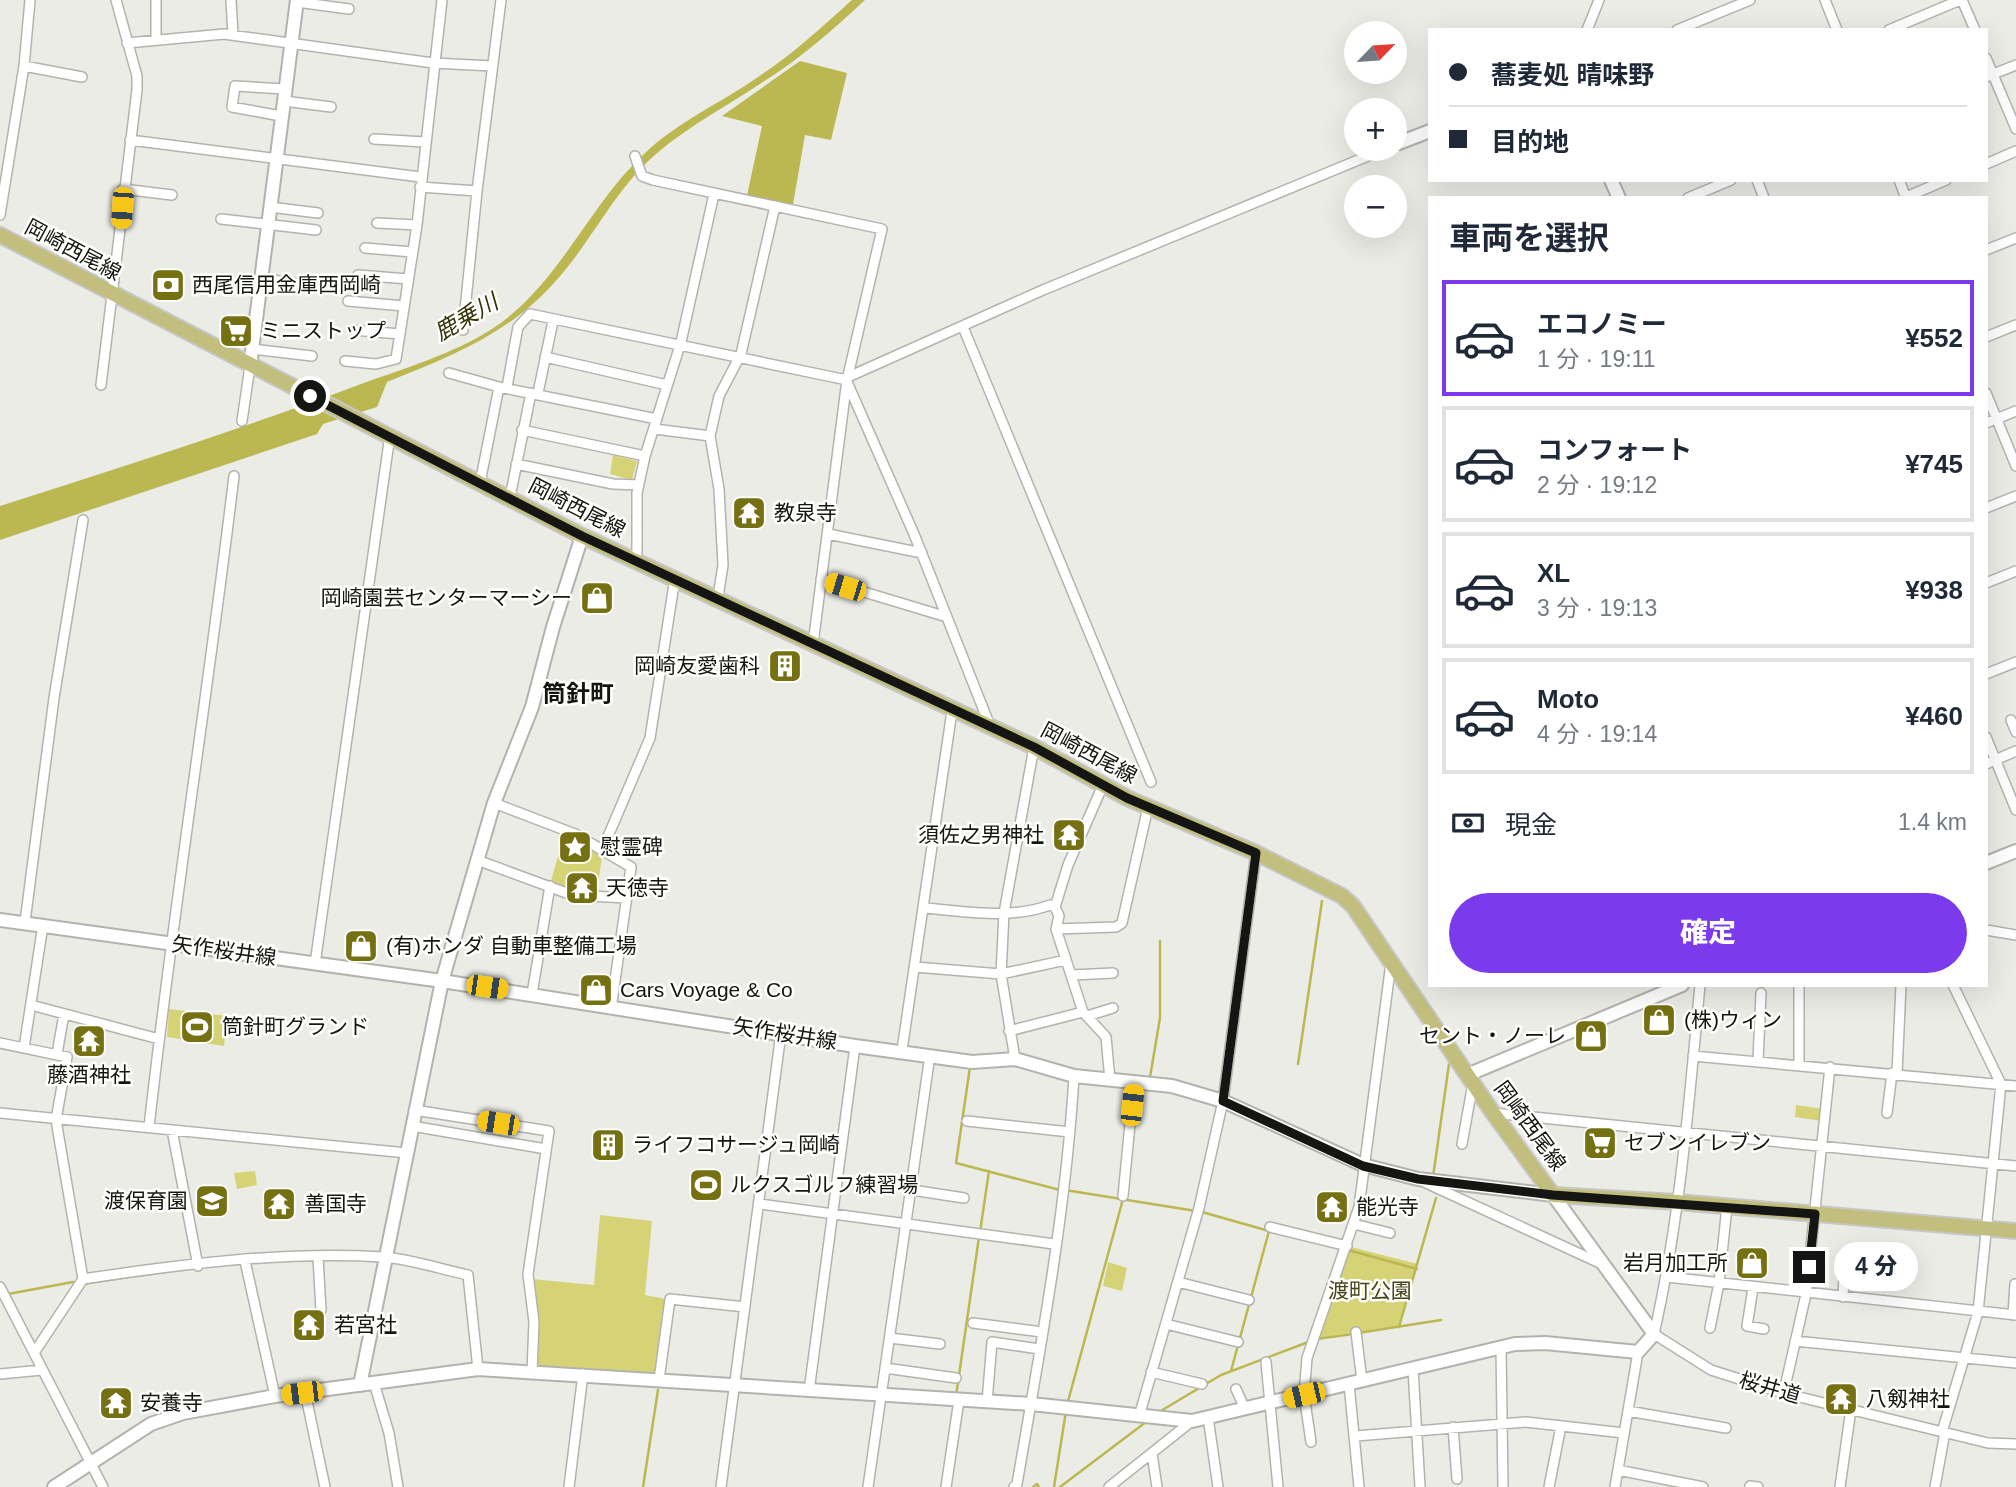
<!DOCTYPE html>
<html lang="ja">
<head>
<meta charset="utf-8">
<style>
  :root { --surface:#fff; --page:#f2f2f3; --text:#1f2937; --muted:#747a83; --line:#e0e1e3; --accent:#7c3aed }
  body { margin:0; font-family:Helvetica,"Noto Sans JP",sans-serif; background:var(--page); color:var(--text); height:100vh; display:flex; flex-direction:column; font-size:26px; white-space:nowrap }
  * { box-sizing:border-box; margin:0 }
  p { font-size:23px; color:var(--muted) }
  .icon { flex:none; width:38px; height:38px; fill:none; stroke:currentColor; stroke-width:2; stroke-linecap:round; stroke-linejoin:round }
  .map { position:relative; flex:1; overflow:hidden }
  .sheet { position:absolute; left:1428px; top:196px; width:560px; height:791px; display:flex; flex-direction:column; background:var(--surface); border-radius:0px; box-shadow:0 7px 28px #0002 }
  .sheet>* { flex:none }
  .top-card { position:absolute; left:1428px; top:28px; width:560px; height:154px; border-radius:0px; box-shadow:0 7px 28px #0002; display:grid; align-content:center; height:154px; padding:0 21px; background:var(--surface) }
  .needle { width:46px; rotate:65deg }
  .buttons { position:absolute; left:1344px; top:21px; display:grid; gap:14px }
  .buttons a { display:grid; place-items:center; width:63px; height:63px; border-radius:50%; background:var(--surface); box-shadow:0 7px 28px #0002; font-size:35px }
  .end { position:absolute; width:32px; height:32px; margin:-16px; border:9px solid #151513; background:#fff; box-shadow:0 0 0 4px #fff }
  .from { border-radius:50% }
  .bubble { position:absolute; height:49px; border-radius:24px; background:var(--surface); box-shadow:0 7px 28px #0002; font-size:23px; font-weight:800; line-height:49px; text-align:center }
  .car { position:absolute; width:21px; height:42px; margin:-21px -10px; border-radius:9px; box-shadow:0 0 5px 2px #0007; background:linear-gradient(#f5c518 24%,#345 0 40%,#f5c518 0 76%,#345 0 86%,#f5c518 0) }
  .top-card b { display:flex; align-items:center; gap:24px; height:66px; font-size:26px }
  .top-card b+b { border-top:2px solid var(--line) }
  .top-card i { width:18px; height:18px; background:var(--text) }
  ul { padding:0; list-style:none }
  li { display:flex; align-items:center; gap:21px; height:116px; margin:0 14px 10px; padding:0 7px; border:4px solid var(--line); border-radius:0px }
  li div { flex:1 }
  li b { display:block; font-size:26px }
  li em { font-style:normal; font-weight:800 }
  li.current { border-color:var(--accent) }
  li>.icon { width:63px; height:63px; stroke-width:1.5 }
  h2 { padding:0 21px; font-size:32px; line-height:84px }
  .pay { display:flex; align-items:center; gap:18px; height:77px; padding:0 21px; font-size:26px }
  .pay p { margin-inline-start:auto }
  .button { display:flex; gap:14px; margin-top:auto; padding:14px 21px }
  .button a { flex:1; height:80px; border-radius:42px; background:var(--accent); color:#fff; font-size:28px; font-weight:800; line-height:80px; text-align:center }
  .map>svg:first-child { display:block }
  .green { fill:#d6d377 }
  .water { fill:#bbb751 }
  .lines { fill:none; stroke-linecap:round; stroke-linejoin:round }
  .stream { stroke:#bbb751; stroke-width:2.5 }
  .street-casing { stroke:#b3b3ae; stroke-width:12 }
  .secondary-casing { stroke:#b3b3ae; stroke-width:16 }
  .primary-casing { stroke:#c7c7c6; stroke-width:18 }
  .street { stroke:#fff; stroke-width:9 }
  .secondary { stroke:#fff; stroke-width:12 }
  .primary { stroke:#c2bf7e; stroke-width:14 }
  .route { stroke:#151513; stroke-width:9 }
  .labels { text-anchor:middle; stroke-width:5; stroke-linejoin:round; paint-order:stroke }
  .street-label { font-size:21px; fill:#151513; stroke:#fffffe }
  .poi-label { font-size:21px; fill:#151513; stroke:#fffffe; text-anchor:start }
  .park-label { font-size:21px; fill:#454318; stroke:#fffffe }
  .water-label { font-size:23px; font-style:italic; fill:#363408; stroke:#fffffe }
  .quarter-label { font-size:24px; font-weight:bold; fill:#151513; stroke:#fffffe }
</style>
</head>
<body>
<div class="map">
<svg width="2016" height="1487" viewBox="0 0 2016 1487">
  <rect width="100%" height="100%" fill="#ecece7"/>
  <path class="green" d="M613,455L637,461L632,480L610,474Z
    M564,836L603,852L596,894L550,884Z
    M169,1009L227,1016L224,1046L167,1037Z
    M1796,1105L1823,1109L1821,1121L1795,1117Z
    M255,1171L257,1185L237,1189L234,1173Z
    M600,1215L652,1221L645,1295L666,1299L655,1375L537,1367L532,1279L594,1285Z
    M1347,1246L1418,1264L1399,1326L1315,1338Z
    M1108,1262L1127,1268L1122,1291L1103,1286Z"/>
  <path class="water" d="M852,0H865C834,29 802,57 766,80C729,105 690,125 656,154C614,190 591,243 554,283C508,334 450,357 387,382L377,407L323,424L317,434L0,540V506C121,467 242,429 361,384C405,368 453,354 492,329C560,284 587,207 644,154C677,122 721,103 758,77C792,55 822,27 852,0Z
    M800,61L847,73L831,140L805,135L792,210L746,200L762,126L722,116Z"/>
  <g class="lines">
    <path class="stream" d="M1298,1064L1322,901
      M970,1067L956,1163L1060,1190
      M1150,1077L1160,1018V941
      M1433,1177L1449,1064
      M1065,1190L1202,1212L1269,1231L1231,1371
      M980,1232L989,1171
      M1348,1250L1417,1269
      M137,1276L151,1274
      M83,1284L128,1277
      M8,1294L73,1282
      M1399,1327L1436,1198
      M1358,1333L1441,1320
      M1316,1339L1353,1334
      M956,1396L979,1237
      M1067,1405L1123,1199
      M1159,1412L1221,1375L1311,1341
      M643,1487L658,1390
      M1033,1487L1037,1484L1039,1487
      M1054,1487L1066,1411
      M1060,1487L1146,1422"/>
    <g class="street-casing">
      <path id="street" d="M156,0V39
        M231,0L233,34
        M1825,0L1837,30
        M1962,0L1975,30
        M297,2L349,9
        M1587,30L1599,0
        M1677,30L1750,0
        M1889,30L1960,0
        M127,43L224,34L433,63L492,66
        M1986,58L2016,129
        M24,66L82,77
        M1986,77L2016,65
        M284,101L331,107
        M281,116L232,107L235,86L285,89
        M374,139L425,142
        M130,140L420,177
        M635,156L642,176L653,180L882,229L847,380L813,644
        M1986,164L2016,151
        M1757,180L1764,198
        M1899,180L1906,198
        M420,187L477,191
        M123,189L172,195
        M1688,198L1731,180
        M1904,198L1946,180
        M270,207L318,213
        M0,215L24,66L30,0
        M221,219L316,230
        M377,223L417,225
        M365,248L412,252
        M1986,250L2016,238
        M358,275L408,279
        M261,278L303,285
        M348,301L404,306
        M963,327L1151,782
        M353,330L400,334
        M463,330L477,191L501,0
        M1986,337L2016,325
        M252,349L312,356
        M545,357L667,385
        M345,361L376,364L396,359L417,225L442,0
        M449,373L499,387L657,419
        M848,377L1043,290L1385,149
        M847,382L914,534L990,726
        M101,385L137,90V76L116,0
        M507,387L518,327L530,314L847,380
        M538,393L553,321
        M1986,393L2016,466
        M242,421L250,366
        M1986,423L2016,411
        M655,429L710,436
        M522,430L645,456
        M516,464L613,484L639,485
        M480,483L499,387
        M510,497L531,393
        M1986,508L2016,496
        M828,534L922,553
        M634,559L637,552V493L645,456L681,342L714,194
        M821,579L947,617
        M1986,583L2016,571
        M718,597L723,565L719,489L710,436L719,396L741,354L775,206
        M1986,674L2016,662
        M2011,720L2016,732
        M1986,737L2016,810
        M1986,764L2016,751
        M494,803L575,834L631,867L611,1009
        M603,848L650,738L675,578
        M477,860L572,895L626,898
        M1055,907L1068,865L1103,785
        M924,908C965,911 1010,920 1050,905L1055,907L1059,916L1056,929L1116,927L1122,923L1148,807
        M25,922L54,698L83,520
        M1986,930L2016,935
        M315,964L390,435
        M915,967L1001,974L1066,960
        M1072,975L1113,973
        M1700,985C1689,1102 1680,1220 1654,1334L1711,1370L1783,1393L1988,1443L2016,1444
        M532,994L550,886
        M31,1005L159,1039
        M1083,1012L1106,1037L1110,1080
        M1087,1016L1113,1008
        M1009,1031L1083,1012L1056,929
        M0,1043L67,1057L56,1120L83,1279L34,1353
        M24,1048L43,925
        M902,1050L952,711
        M57,1054L64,1014
        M1693,1056L2016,1086
        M1015,1059L1001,974L1004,913L1034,747
        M1758,1061L1761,993
        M1799,1064V985
        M1897,1074L1901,985
        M414,1110L549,1131L528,1274L534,1322L532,1372
        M0,1113L407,1153
        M1493,1113L2016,1166
        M1887,1113L1892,1073
        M967,1121L1070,1132
        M412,1126L546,1149
        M149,1127C173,910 208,694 234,476
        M172,1130L198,1266
        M1462,1144L1473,1083
        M1426,1183L1604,1265
        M912,1190L964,1198
        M1123,1196L1134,1083
        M760,1204L1054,1244
        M1354,1224L1390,1233
        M1270,1227L1347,1246
        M318,1257L321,1310
        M245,1261L275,1396
        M1667,1277L2016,1315
        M83,1279C181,1264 284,1251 383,1257C411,1259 440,1269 468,1275L478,1369
        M1178,1282L1249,1300
        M0,1287L103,1487
        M1753,1288L1747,1326L1764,1329
        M1843,1297L1845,1254
        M2013,1315L2015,1284
        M973,1323L1042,1332
        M1166,1324L1238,1342
        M1710,1328L1719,1283L1727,1206
        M1356,1332L1362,1381
        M890,1338L940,1344
        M1795,1341L2016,1363
        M1501,1347L1503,1487
        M1266,1362L1278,1487
        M885,1368L956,1378
        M1413,1369L1420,1487
        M1151,1372L1202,1384
        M0,1374L42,1370
        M659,1380L670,1299L745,1307
        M374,1383L389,1433L398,1487
        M1349,1384L1359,1487
        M1785,1387L1806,1294L1830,1067
        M1236,1389L1245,1409
        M809,1391L855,1046
        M305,1392L325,1487
        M987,1402L992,1342L1039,1349
        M1628,1411L1726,1428
        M1140,1413L1199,1208L1223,1101L1256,853
        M1208,1417L1218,1487
        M1453,1427L1457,1479
        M1942,1432L1978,1312L2001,1084L1953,985
        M1356,1436L1526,1422L1624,1433
        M1311,1442L1304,1395L1307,1358L1359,1207L1391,963
        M1152,1454L1157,1487
        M1618,1470L1703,1487
        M1750,1486L1758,1487
        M569,1487L583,1374
        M721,1487L781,1033
        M868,1487L930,1055
        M946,1487L959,1400
        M1014,1487L1017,1484C1040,1350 1066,1213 1074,1076
        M1109,1487L1192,1421
        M1549,1487L1561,1426
        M1615,1487L1638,1352
        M1840,1487L1851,1409
        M1935,1487L1945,1432"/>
    </g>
    <g class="secondary-casing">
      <path id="secondary" d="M1399,143L1430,131
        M1611,180L1619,198
        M250,366L297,0
        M1986,863L2016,851
        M0,920L442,981L855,1046L972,1062L1015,1059L1074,1076L1172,1086L1223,1101L1363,1165L1418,1179L1553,1195L1654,1334L1638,1352L1545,1343L1515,1344L1192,1421L1031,1404L478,1369L275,1396L183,1413L151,1424L54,1487
        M1467,1075L1682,985
        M360,1385L442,981L494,803L532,707L553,627L582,536"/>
    </g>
    <g class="primary-casing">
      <path id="primary" d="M0,235L582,536L1034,747L1127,798L1256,853L1342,896L1353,906L1493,1113L1553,1195L1677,1202L2016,1231"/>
    </g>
    <use href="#street" class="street"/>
    <use href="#secondary" class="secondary"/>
    <use href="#primary" class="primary"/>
  </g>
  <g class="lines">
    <path class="route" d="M310,396L582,536L1034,747L1127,798L1256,853L1223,1101L1363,1166L1418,1179L1553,1195L1815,1214L1809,1267"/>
  </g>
  <defs>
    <g id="bank-square" transform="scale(1.75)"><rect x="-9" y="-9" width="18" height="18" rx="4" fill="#757112" stroke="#fffffe"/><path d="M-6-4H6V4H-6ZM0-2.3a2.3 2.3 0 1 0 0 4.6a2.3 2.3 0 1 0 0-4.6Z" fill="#fff"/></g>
    <g id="supermarket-square" transform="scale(1.75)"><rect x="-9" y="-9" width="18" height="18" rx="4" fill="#757112" stroke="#fffffe"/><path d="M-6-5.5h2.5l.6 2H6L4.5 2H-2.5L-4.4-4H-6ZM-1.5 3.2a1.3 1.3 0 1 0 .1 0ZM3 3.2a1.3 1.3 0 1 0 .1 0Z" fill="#fff"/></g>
    <g id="temple-square" transform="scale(1.75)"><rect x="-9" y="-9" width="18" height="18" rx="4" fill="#757112" stroke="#fffffe"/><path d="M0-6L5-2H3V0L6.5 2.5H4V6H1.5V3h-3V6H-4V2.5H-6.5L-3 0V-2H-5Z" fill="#fff"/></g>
    <g id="shop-square" transform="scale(1.75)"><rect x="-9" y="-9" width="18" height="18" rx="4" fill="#757112" stroke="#fffffe"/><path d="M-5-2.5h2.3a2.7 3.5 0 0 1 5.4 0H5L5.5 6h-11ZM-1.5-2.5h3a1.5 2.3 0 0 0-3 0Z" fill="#fff"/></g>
    <g id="building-square" transform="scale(1.75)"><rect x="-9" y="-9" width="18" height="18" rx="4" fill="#757112" stroke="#fffffe"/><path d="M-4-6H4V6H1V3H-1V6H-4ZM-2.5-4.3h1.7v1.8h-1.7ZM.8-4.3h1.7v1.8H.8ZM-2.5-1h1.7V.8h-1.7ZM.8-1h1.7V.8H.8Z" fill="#fff"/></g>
    <g id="sight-square" transform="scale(1.75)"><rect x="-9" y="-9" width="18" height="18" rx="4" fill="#757112" stroke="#fffffe"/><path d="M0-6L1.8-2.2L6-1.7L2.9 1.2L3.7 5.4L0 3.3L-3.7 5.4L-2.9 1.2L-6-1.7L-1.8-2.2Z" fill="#fff"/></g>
    <g id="stadium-square" transform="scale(1.75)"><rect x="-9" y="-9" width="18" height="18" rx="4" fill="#757112" stroke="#fffffe"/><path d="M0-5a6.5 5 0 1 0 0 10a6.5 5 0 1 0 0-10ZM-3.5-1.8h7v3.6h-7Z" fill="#fff"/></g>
    <g id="school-square" transform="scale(1.75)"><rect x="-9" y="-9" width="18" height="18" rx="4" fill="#757112" stroke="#fffffe"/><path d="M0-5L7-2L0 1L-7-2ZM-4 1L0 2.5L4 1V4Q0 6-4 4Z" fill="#fff"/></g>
  </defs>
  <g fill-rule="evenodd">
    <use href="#bank-square" x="168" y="285"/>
    <use href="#supermarket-square" x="236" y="331"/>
    <use href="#temple-square" x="749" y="513"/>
    <use href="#shop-square" x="597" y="598"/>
    <use href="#building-square" x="785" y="666"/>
    <use href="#temple-square" x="1069" y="835"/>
    <use href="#sight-square" x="575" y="847"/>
    <use href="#temple-square" x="582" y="888"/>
    <use href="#shop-square" x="361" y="946"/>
    <use href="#shop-square" x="596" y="990"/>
    <use href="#shop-square" x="1659" y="1020"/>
    <use href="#stadium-square" x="197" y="1027"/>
    <use href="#shop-square" x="1591" y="1036"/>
    <use href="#temple-square" x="89" y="1041"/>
    <use href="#supermarket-square" x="1600" y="1143"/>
    <use href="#building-square" x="608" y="1145"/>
    <use href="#stadium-square" x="706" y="1185"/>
    <use href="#school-square" x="212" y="1201"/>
    <use href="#temple-square" x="279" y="1204"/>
    <use href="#temple-square" x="1332" y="1207"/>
    <use href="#shop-square" x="1752" y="1263"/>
    <use href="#temple-square" x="309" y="1325"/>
    <use href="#temple-square" x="1841" y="1399"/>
    <use href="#temple-square" x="116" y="1403"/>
  </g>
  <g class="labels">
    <g class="street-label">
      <text transform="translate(73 250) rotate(28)" y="7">岡崎西尾線</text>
      <text transform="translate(577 508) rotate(27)" y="7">岡崎西尾線</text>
      <text transform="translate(1089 753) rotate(28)" y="7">岡崎西尾線</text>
      <text transform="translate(224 951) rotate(8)" y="7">矢作桜井線</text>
      <text transform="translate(785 1034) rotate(9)" y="7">矢作桜井線</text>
      <text transform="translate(1530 1126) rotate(54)" y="7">岡崎西尾線</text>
      <text transform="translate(1770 1388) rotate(16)" y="7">桜井道</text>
    </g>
    <g class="poi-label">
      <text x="192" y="292">西尾信用金庫西岡崎</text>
      <text x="260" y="338">ミニストップ</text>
      <text x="774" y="520">教泉寺</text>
      <text x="572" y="605" text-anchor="end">岡崎園芸センターマーシー</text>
      <text x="760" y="673" text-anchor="end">岡崎友愛歯科</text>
      <text x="1044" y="842" text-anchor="end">須佐之男神社</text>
      <text x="600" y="854">慰霊碑</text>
      <text x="606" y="895">天徳寺</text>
      <text x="386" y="953">(有)ホンダ 自動車整備工場</text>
      <text x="620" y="997">Cars Voyage &amp; Co</text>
      <text x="1684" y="1027">(株)ウィン</text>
      <text x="222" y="1034">筒針町グランド</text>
      <text x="1566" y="1043" text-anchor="end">セント・ノーレ</text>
      <text x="89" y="1082" text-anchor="middle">藤酒神社</text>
      <text x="1624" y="1150">セブンイレブン</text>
      <text x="632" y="1152">ライフコサージュ岡崎</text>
      <text x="730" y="1192">ルクスゴルフ練習場</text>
      <text x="188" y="1208" text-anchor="end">渡保育園</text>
      <text x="304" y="1211">善国寺</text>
      <text x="1356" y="1214">能光寺</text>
      <text x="1728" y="1270" text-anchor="end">岩月加工所</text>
      <text x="334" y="1332">若宮社</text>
      <text x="1866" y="1406">八剱神社</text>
      <text x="140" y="1410">安養寺</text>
    </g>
    <g class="park-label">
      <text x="1370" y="1298">渡町公園</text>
    </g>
    <g class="water-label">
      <text transform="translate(466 317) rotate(-30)" y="8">鹿乗川</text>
    </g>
    <g class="quarter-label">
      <text x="578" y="702">筒針町</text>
    </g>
  </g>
</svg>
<div class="buttons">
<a><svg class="needle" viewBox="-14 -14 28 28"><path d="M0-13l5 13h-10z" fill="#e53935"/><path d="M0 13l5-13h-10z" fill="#747a83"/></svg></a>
<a>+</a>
<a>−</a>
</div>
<i class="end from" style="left:310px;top:396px"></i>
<i class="end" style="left:1809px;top:1267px"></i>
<div class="bubble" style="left:1834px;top:1242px;width:84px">4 分</div>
<i class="car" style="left:122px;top:208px;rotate:184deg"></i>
<i class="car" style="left:845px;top:587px;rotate:287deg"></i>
<i class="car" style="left:487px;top:987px;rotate:98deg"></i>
<i class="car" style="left:1132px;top:1105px;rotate:6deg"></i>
<i class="car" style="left:498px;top:1123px;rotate:279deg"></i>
<i class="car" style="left:302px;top:1393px;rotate:263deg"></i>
<i class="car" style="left:1304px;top:1395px;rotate:257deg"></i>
<div class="top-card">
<b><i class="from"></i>蕎麦処 晴味野</b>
<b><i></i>目的地</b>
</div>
<section class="sheet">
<h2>車両を選択</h2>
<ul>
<li class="current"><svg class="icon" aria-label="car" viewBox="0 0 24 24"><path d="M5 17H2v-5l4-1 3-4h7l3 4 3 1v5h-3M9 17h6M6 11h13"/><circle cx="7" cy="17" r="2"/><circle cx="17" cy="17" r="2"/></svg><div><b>エコノミー</b><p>1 分 · 19:11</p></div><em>¥552</em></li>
<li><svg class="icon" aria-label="car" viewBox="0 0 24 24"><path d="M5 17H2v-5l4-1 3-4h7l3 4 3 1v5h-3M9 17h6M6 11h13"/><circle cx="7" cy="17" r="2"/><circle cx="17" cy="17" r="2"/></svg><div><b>コンフォート</b><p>2 分 · 19:12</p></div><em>¥745</em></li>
<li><svg class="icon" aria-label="car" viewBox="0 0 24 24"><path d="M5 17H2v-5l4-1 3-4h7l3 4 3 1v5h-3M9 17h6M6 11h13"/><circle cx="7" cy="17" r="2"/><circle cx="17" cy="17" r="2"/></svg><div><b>XL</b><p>3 分 · 19:13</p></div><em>¥938</em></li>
<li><svg class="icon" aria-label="car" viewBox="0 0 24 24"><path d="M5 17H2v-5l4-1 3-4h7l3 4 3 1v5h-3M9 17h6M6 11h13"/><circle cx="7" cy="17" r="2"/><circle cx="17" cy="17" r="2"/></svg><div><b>Moto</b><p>4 分 · 19:14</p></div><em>¥460</em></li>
</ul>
<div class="pay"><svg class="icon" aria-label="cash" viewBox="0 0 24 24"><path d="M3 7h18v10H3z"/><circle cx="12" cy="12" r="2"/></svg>現金<p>1.4 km</p></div>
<div class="button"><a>確定</a></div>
</section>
</div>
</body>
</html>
